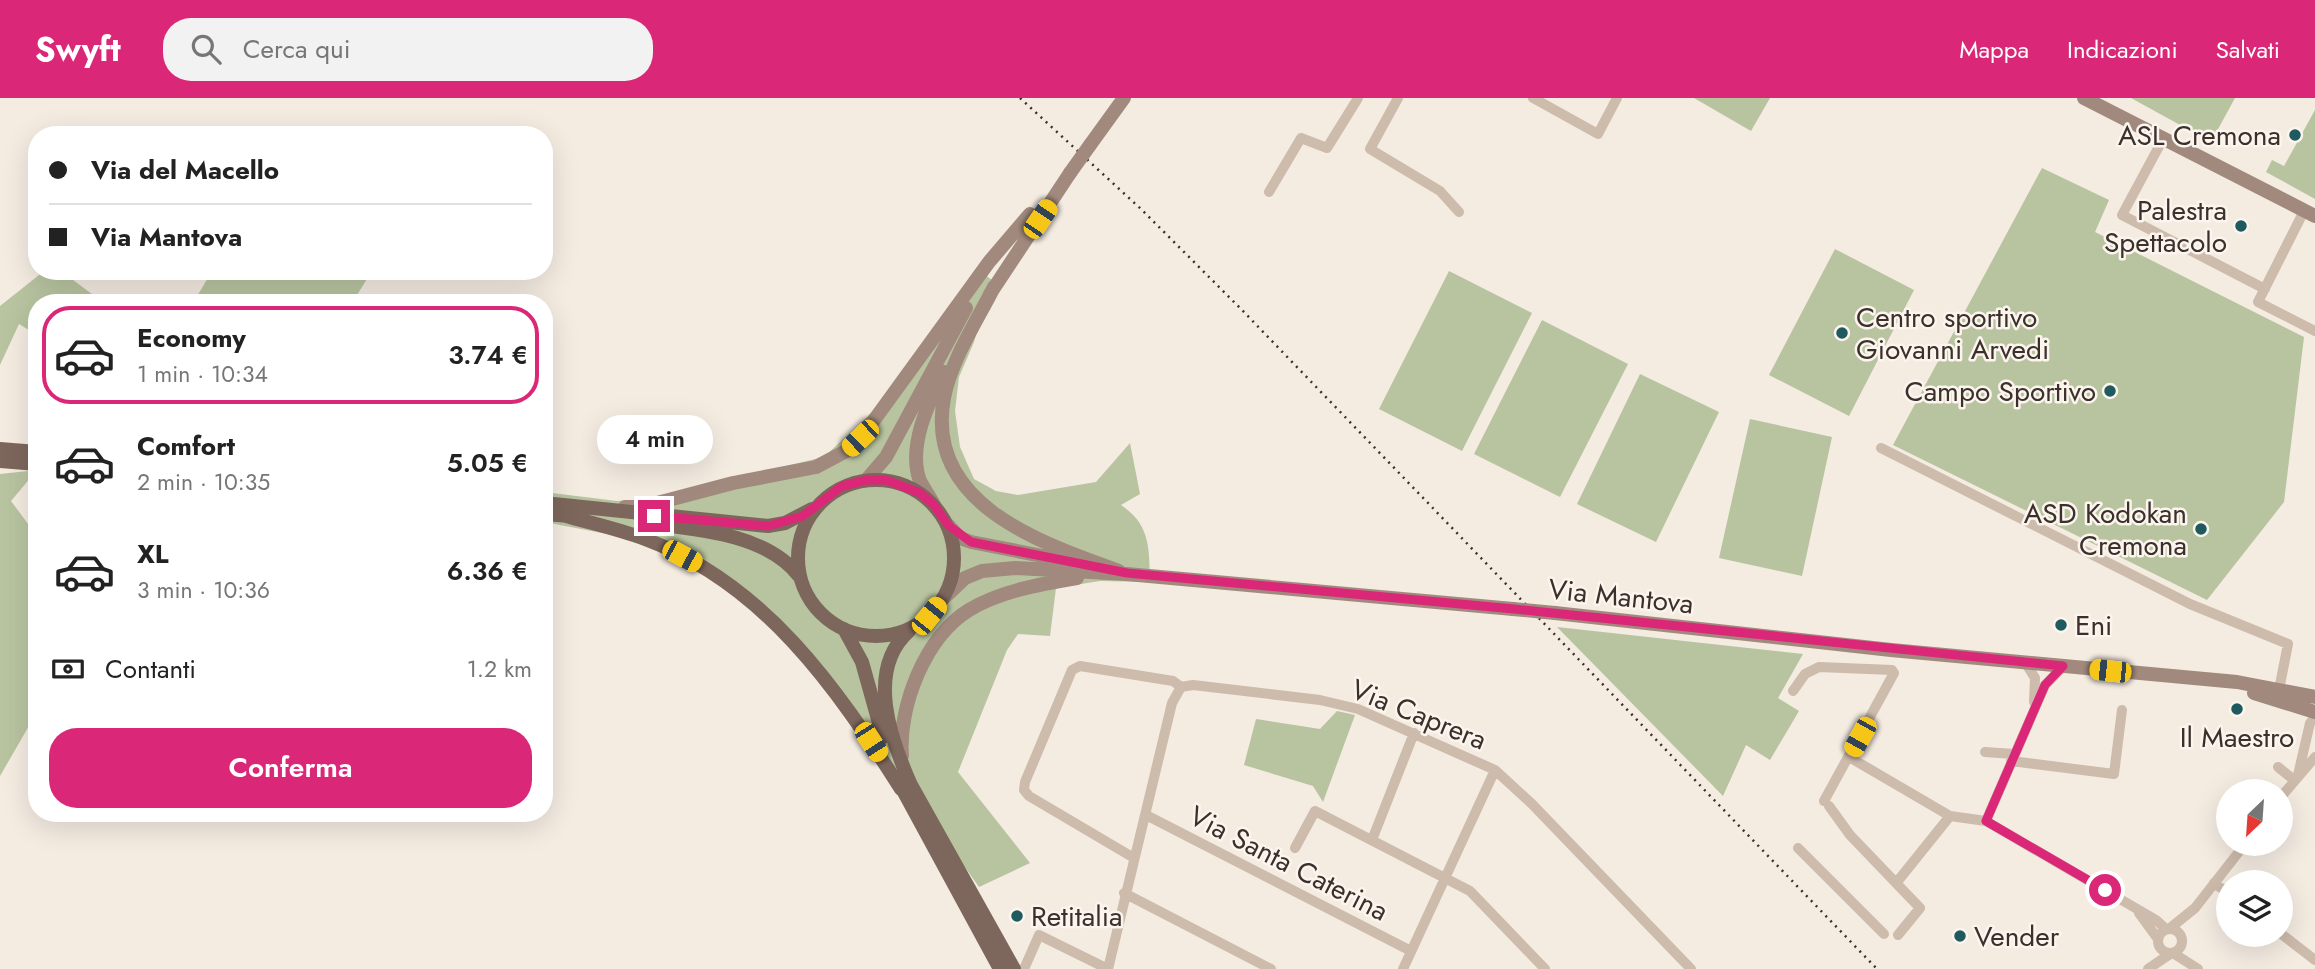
<!DOCTYPE html>
<html lang="it">
<head>
<meta charset="utf-8">
<style>
  :root { --surface:#fff; --page:#f2f2f2; --text:#222; --muted:#767676; --line:#e0e0e0; --accent:#db2777 }
  body { margin:0; font-family:Jost,sans-serif; background:var(--page); color:var(--text); height:100vh; display:flex; flex-direction:column; font-size:26px; white-space:nowrap }
  * { box-sizing:border-box; margin:0 }
  p { font-size:23px; color:var(--muted) }
  .icon { flex:none; width:38px; height:38px; fill:none; stroke:currentColor; stroke-width:2; stroke-linecap:round; stroke-linejoin:round }
  .map { position:relative; flex:1; overflow:hidden }
  .sheet { position:absolute; left:28px; top:196px; width:525px; height:528px; display:flex; flex-direction:column; background:var(--surface); border-radius:28px; box-shadow:0 7px 28px #0002 }
  .sheet>* { flex:none }
  .top-card { position:absolute; left:28px; top:28px; width:525px; height:154px; border-radius:28px; box-shadow:0 7px 28px #0002; display:grid; align-content:center; height:154px; padding:0 21px; background:var(--surface) }
  .needle { width:46px; rotate:205deg }
  .tools { position:absolute; left:2216px; top:681px; display:grid; gap:14px }
  .tools a { display:grid; place-items:center; width:77px; height:77px; border-radius:50%; background:var(--surface); box-shadow:0 7px 28px #0002; font-size:35px }
  .end { position:absolute; width:32px; height:32px; margin:-16px; border:9px solid #db2777; background:#fff; box-shadow:0 0 0 4px #fff }
  .from { border-radius:50% }
  .bubble { position:absolute; height:49px; border-radius:24px; background:var(--surface); box-shadow:0 7px 28px #0002; font-size:23px; font-weight:600; line-height:49px; text-align:center }
  .car { position:absolute; width:21px; height:42px; margin:-21px -10px; border-radius:9px; box-shadow:0 0 5px 2px #0007; background:linear-gradient(#f5c518 24%,#345 0 40%,#f5c518 0 76%,#345 0 86%,#f5c518 0) }
  .top-card b { display:flex; align-items:center; gap:24px; height:66px; font-size:26px }
  .top-card b+b { border-top:2px solid var(--line) }
  .top-card i { width:18px; height:18px; background:var(--text) }
  ul { padding:12px 0 0; list-style:none }
  li { display:flex; align-items:center; gap:21px; height:98px; margin:0 14px 10px; padding:0 7px; border:4px solid transparent; border-radius:28px }
  li div { flex:1 }
  li b { display:block; font-size:26px }
  li em { font-style:normal; font-weight:600 }
  li.selected { border-color:var(--accent) }
  li>.icon { width:63px; height:63px; stroke-width:1.5 }
  .pay { display:flex; align-items:center; gap:18px; height:77px; padding:0 21px; font-size:26px }
  .pay p { margin-inline-start:auto }
  .action { display:flex; gap:14px; margin-top:auto; padding:14px 21px }
  .action a { flex:1; height:80px; border-radius:28px; background:var(--accent); color:#fff; font-size:28px; font-weight:600; line-height:80px; text-align:center }
  header { display:flex; align-items:center; gap:42px; box-sizing:border-box; height:98px; padding:0 35px; background:var(--accent); color:#fff }
  header strong { font-size:33px }
  nav { display:flex; gap:38px; margin-inline-start:auto; font-size:24px }
  .search { width:490px; height:63px; background:var(--page); display:flex; align-items:center; gap:18px; box-sizing:border-box; padding:0 24px; border-radius:28px; color:var(--muted); font-size:26px }
  .map>svg:first-child { display:block }
  .green { fill:#b8c4a0 }
  .lines { fill:none; stroke-linecap:round; stroke-linejoin:round }
  .street { stroke:#cdbbac; stroke-width:10 }
  .secondary { stroke:#a18a7d; stroke-width:14 }
  .primary { stroke:#7d675c; stroke-width:14 }
  .rail { stroke:#3b302b; stroke-width:2.5; stroke-dasharray:2 5; stroke-linecap:butt }
  .secondary-bridge { stroke:#a18a7d; stroke-width:14 }
  .route { stroke:#db2777; stroke-width:9 }
  .poi-dot { fill:#1f5a5e; stroke:#fbf5ee; stroke-width:2.5 }
  .labels { text-anchor:middle; stroke-width:5; stroke-linejoin:round; paint-order:stroke }
  .poi-label { font-size:28px; fill:#3b302b; stroke:#fbf5ee; text-anchor:end }
  .street-label { font-size:28px; fill:#3b302b; stroke:#fbf5ee }
</style>
</head>
<body>
<header>
<strong>Swyft</strong>
<div class="search"><svg class="icon" aria-label="search" viewBox="0 0 24 24"><circle cx="10" cy="10" r="6"/><path d="M15 15l6 6"/></svg>Cerca qui</div>
<nav><a>Mappa</a><a>Indicazioni</a><a>Salvati</a></nav>
</header>
<div class="map">
<svg width="2315" height="871" viewBox="0 0 2315 871">
  <rect width="100%" height="100%" fill="#f4ebe1"/>
  <path class="green" d="M1694,0H1770L1751,33Z
    M2131,0H2235L2211,44Z
    M2315,12V101L2266,74L2272,62L2284,68Z
    M2042,70L2109,102L2095,134L2304,239L2284,404L2207,502L1893,347Z
    M1835,151L1914,192L1849,318L1769,277Z
    M44,173H61L104,205H37V237L19,226L0,267V208Z
    M212,173H372L352,205H193Z
    M1449,173L1532,215L1462,353L1379,311Z
    M984,176L992,182L974,244L959,279L955,313L960,349L974,381L996,393L1018,397L1096,384L1130,345L1140,396L1121,407C1151,427 1149,451 1150,484L1100,483L1056,490L1050,538L1018,536L1007,552L958,674L1030,765L979,789L822,567L694,461L623,439L544,424V394L617,403L645,401L824,359L871,315Z
    M1542,222L1628,266L1560,399L1474,356Z
    M1640,276L1719,314L1656,444L1577,406Z
    M1750,321L1832,339L1802,478L1719,460Z
    M37,372L11,403L37,438V614L0,678V376Z
    M1557,529L1803,556L1778,600L1799,613L1770,662L1746,647L1723,698Z
    M1337,613L1355,617L1323,704L1313,688L1244,667L1256,621L1320,631Z"/>
  <g class="lines">
    <path class="street" d="M1398,0L1370,51L1440,93L1459,114
      M1533,0L1598,36L1617,0
      M2163,41L2122,117L2265,191
      M1269,94L1301,40L1327,50L1358,0
      M2304,113L2258,204L2315,233
      M1881,350L2190,506L2288,546L2278,597
      M2025,564L2035,580L2034,604
      M1793,593L1805,576L1819,569L1892,572L1894,575L1824,703
      M1985,654L2014,656
      M1849,659L1950,718L1986,723L2156,822L2166,831
      M2011,663L2114,676L2122,612
      M2278,669L2294,682
      M2298,677L2310,625L2315,620
      M2280,700L2315,659
      M1829,708L1850,737L1920,810L1898,837
      M1146,717L1411,853
      M1986,723L2045,587L2064,568
      M1372,742L1414,635
      M1295,750L1315,713L1470,793L1545,871
      M1798,750L1884,836
      M1134,760L1029,698L1024,692L1025,684L1072,572L1080,568L1173,583L1181,589
      M1897,784L1950,718
      M2214,785L2228,795
      M1124,795L1271,871
      M2139,815L2158,841
      M2158 843a12 12 0 1 1 24 0a12 12 0 1 1-24 0Z
      M2169,831L2195,810L2245,746
      M2280,835L2315,862
      M2173,855L2198,871
      M1024,871L1039,837L1108,871L1172,605L1181,589L1193,587L1320,602L1358,611L1495,672L1532,706L1691,871
      M1403,871L1495,672
      M2148,871L2170,856"/>
    <path class="secondary" d="M2084,0L2315,118
      M1090,47L1124,0
      M994,189C977,223 951,262 944,300C924,406 1041,445 1119,473
      M990,196L1070,75
      M867,381L886,359L966,210
      M934,407C930,399 924,391 920,383C907,349 929,303 944,274
      M625,409H642L733,385L816,369L848,352L872,325L989,164L1030,116
      M948,427L960,440L971,444L1083,466
      M945,499L965,480L982,473L1015,470L1127,476L1513,511
      M1555,515L1891,552L2237,584L2315,599
      M2254,595L2315,614
      M902,658C898,609 925,539 969,512C1000,493 1041,486 1077,480"/>
    <path class="primary" d="M0,351L37,354
      M0,363L37,366
      M798 460a78 78 0 1 1 156 0a78 78 0 1 1-156 0Z
      M544,405L768,428L785,425L812,411
      M544,416L571,418
      M563,417C590,425 618,431 645,441C764,485 836,589 901,691
      M661,427C707,432 769,439 799,478
      M844,531L862,564L883,639
      M909,533C865,572 891,642 911,687L1014,871
      M899,685L1000,871"/>
    <path class="rail" d="M1020,0L1141,111L1242,212L1877,871"/>
    <path class="secondary-bridge" d="M1070,75L1090,47
      M1513,511L1555,515"/>
  </g>
  <g class="lines">
    <path class="route" d="M654,418L768,428L803,418L842,388L867,382H886L920,395L934,407L948,427L971,444L1127,475L1514,511L2063,568L2045,587L1986,723L2105,792"/>
  </g>
  <g class="poi-dot">
    <circle cx="2295" cy="37" r="7"/>
    <circle cx="2241" cy="128" r="7"/>
    <circle cx="1842" cy="235" r="7"/>
    <circle cx="2110" cy="293" r="7"/>
    <circle cx="2201" cy="431" r="7"/>
    <circle cx="2061" cy="527" r="7"/>
    <circle cx="2237" cy="611" r="7"/>
    <circle cx="1017" cy="818" r="7"/>
    <circle cx="1960" cy="838" r="7"/>
  </g>
  <g class="labels">
    <g class="poi-label">
      <text x="2281" y="47">ASL Cremona</text>
      <text x="2227" y="122">Palestra<tspan x="2227" dy="32">Spettacolo</tspan></text>
      <text x="1856" y="229" text-anchor="start">Centro sportivo<tspan x="1856" dy="32">Giovanni Arvedi</tspan></text>
      <text x="2096" y="303">Campo Sportivo</text>
      <text x="2187" y="425">ASD Kodokan<tspan x="2187" dy="32">Cremona</tspan></text>
      <text x="2075" y="537" text-anchor="start">Eni</text>
      <text x="2237" y="649" text-anchor="middle">Il Maestro</text>
      <text x="1031" y="828" text-anchor="start">Retitalia</text>
      <text x="1974" y="848" text-anchor="start">Vender</text>
    </g>
    <g class="street-label">
      <text transform="translate(1621 498) rotate(6)" y="10">Via Mantova</text>
      <text transform="translate(1419 616) rotate(22)" y="10">Via Caprera</text>
      <text transform="translate(1289 765) rotate(27)" y="10">Via Santa Caterina</text>
    </g>
  </g>
</svg>
<div class="tools">
<a><svg class="needle" viewBox="-14 -14 28 28"><path d="M0-13l5 13h-10z" fill="#e53935"/><path d="M0 13l5-13h-10z" fill="#767676"/></svg></a>
<a><svg class="icon" aria-label="layers" viewBox="0 0 24 24"><path d="M12 4l9 5-9 5-9-5zM3 14l9 5 9-5"/></svg></a>
</div>
<i class="end from" style="left:2105px;top:792px"></i>
<i class="end" style="left:654px;top:418px"></i>
<div class="bubble" style="left:597px;top:317px;width:116px">4 min</div>
<i class="car" style="left:1040px;top:121px;rotate:34deg"></i>
<i class="car" style="left:860px;top:340px;rotate:226deg"></i>
<i class="car" style="left:682px;top:458px;rotate:118deg"></i>
<i class="car" style="left:929px;top:518px;rotate:39deg"></i>
<i class="car" style="left:2110px;top:573px;rotate:276deg"></i>
<i class="car" style="left:1860px;top:639px;rotate:209deg"></i>
<i class="car" style="left:871px;top:644px;rotate:147deg"></i>
<div class="top-card">
<b><i class="from"></i>Via del Macello</b>
<b><i></i>Via Mantova</b>
</div>
<section class="sheet">
<ul>
<li class="selected"><svg class="icon" aria-label="car" viewBox="0 0 24 24"><path d="M5 17H2v-5l4-1 3-4h7l3 4 3 1v5h-3M9 17h6M6 11h13"/><circle cx="7" cy="17" r="2"/><circle cx="17" cy="17" r="2"/></svg><div><b>Economy</b><p>1 min · 10:34</p></div><em>3.74 €</em></li>
<li><svg class="icon" aria-label="car" viewBox="0 0 24 24"><path d="M5 17H2v-5l4-1 3-4h7l3 4 3 1v5h-3M9 17h6M6 11h13"/><circle cx="7" cy="17" r="2"/><circle cx="17" cy="17" r="2"/></svg><div><b>Comfort</b><p>2 min · 10:35</p></div><em>5.05 €</em></li>
<li><svg class="icon" aria-label="car" viewBox="0 0 24 24"><path d="M5 17H2v-5l4-1 3-4h7l3 4 3 1v5h-3M9 17h6M6 11h13"/><circle cx="7" cy="17" r="2"/><circle cx="17" cy="17" r="2"/></svg><div><b>XL</b><p>3 min · 10:36</p></div><em>6.36 €</em></li>
</ul>
<div class="pay"><svg class="icon" aria-label="cash" viewBox="0 0 24 24"><path d="M3 7h18v10H3z"/><circle cx="12" cy="12" r="2"/></svg>Contanti<p>1.2 km</p></div>
<div class="action"><a>Conferma</a></div>
</section>
</div>
</body>
</html>
